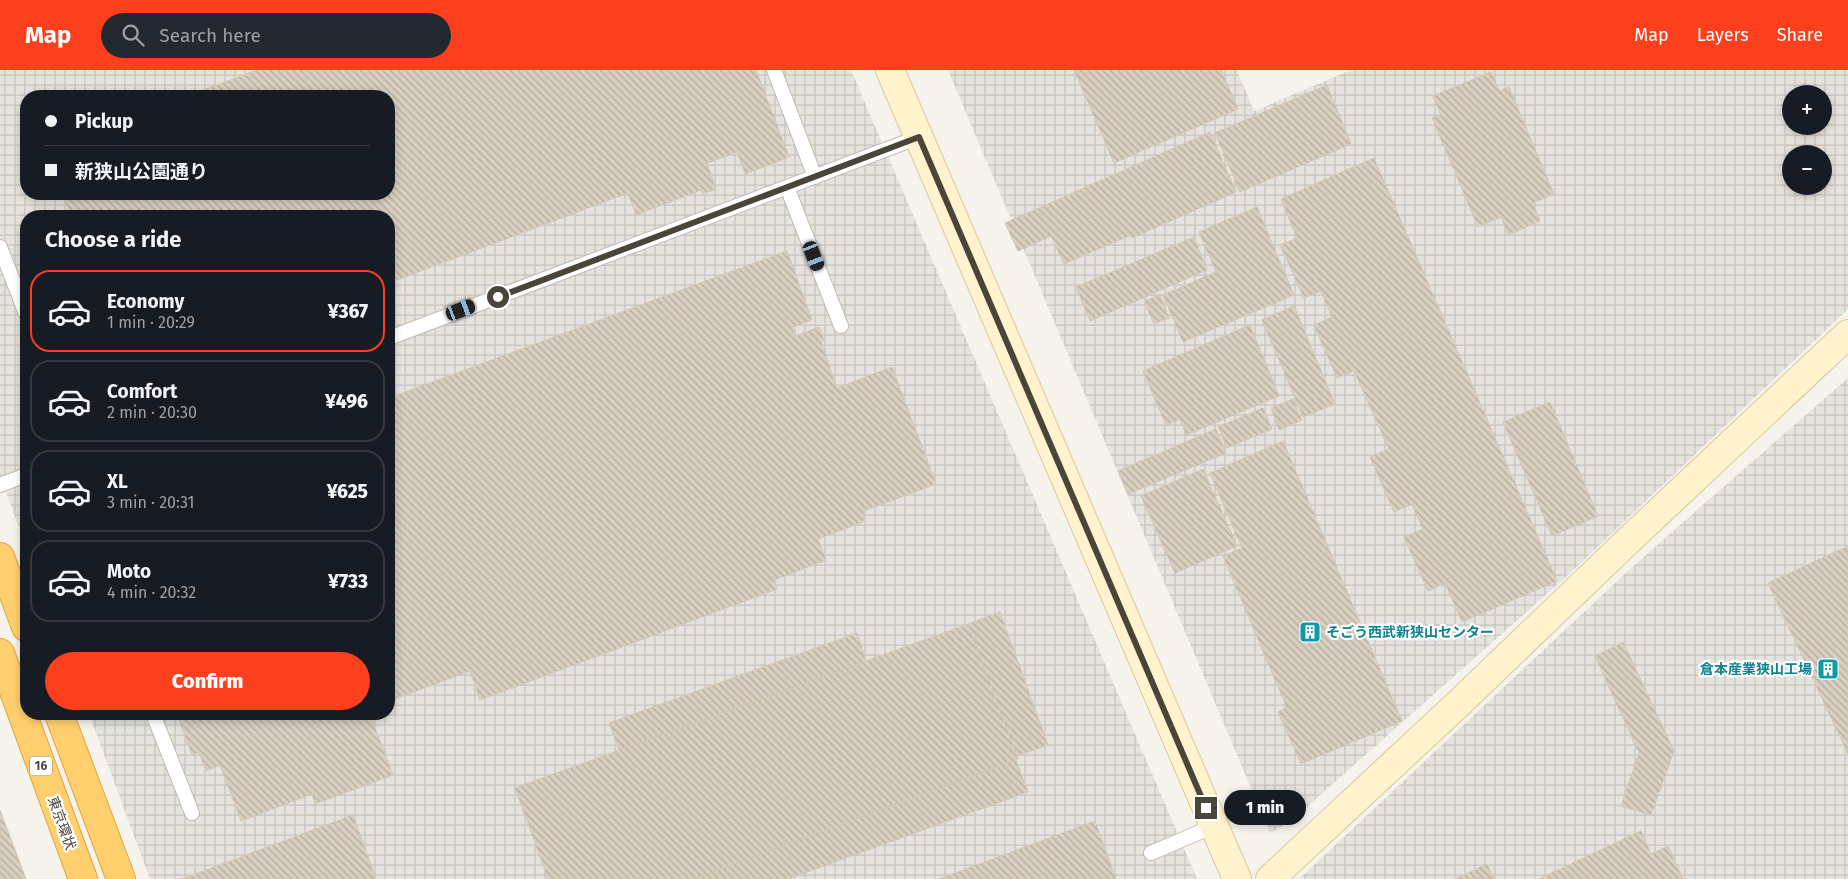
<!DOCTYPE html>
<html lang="en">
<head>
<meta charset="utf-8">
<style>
  :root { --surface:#171b24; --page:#242831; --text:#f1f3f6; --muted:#9ea1a6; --line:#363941; --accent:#fc3f1d }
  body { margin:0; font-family:"Fira Sans","Noto Sans JP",sans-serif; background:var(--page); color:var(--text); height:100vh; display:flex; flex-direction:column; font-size:19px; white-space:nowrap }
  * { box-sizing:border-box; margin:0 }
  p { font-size:16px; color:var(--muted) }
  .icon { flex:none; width:28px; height:28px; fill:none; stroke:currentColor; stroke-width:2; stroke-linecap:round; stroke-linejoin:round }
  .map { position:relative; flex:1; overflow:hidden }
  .panel { position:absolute; left:20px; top:140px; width:375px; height:510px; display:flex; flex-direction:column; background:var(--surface); border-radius:20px; box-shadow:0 2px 8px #0003 }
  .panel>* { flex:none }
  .guide { position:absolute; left:20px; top:20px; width:375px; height:110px; border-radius:20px; box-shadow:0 2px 8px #0003; display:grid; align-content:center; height:110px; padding:0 25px; background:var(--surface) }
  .tools { position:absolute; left:1782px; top:15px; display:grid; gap:10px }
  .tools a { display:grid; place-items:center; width:50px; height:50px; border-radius:50%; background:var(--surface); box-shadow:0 2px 8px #0003; font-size:25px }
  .end { position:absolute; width:22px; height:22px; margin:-11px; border:6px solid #4b4439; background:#fff; box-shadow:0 0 0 2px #fff }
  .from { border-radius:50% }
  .bubble { position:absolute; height:35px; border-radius:18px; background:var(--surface); box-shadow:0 2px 8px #0003; font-size:16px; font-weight:800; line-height:35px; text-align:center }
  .car { position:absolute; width:15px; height:30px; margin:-15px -8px; border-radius:6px; box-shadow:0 0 4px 1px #0007; background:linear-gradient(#222 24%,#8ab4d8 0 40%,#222 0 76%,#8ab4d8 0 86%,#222 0) }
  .guide b { display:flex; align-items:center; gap:18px; height:48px; font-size:19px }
  .guide b+b { border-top:1px solid var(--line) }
  .guide i { width:12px; height:12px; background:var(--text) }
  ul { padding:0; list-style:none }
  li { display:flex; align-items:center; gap:15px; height:82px; margin:0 10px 8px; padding:0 15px; border:2px solid var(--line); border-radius:20px }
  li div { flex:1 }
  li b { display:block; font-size:19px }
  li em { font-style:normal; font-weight:800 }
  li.active { border-color:var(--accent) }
  li>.icon { width:45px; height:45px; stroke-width:1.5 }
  h2 { padding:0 25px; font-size:22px; line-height:60px }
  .cta { display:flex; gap:10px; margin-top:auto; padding:10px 25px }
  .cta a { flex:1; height:58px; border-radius:30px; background:var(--accent); color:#fff; font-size:20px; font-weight:800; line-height:58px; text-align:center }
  header { display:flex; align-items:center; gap:30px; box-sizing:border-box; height:70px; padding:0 25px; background:var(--accent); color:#fff }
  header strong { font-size:24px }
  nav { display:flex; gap:28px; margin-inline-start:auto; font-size:18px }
  .search { width:350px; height:45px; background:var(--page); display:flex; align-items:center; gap:12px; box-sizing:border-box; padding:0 18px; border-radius:28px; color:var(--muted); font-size:19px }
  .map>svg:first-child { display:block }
  .industrial { fill:url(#industrial-grid); fill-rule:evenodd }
  .building { fill:url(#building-back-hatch); stroke:#d3c7b4 }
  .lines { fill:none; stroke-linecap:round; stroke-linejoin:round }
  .lane-casing { stroke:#c2bbae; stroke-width:16 }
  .secondary-casing { stroke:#d6c79b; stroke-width:30 }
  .highway-casing { stroke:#e0a43c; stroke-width:30 }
  .lane { stroke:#fff; stroke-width:14 }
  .secondary { stroke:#fff3cd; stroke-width:28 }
  .highway { stroke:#ffcf6e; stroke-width:28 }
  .route { stroke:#4b4439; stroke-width:6 }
  .labels { text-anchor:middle; stroke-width:4.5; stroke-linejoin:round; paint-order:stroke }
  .shield { fill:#fff; stroke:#817c74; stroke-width:1 }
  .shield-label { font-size:12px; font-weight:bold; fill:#4b4439 }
  .culture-label { font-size:14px; font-weight:bold; fill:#0d838f; stroke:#fff; text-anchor:start }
  .street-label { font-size:14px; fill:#4b4439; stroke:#fff }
</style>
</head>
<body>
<header>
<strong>Map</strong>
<div class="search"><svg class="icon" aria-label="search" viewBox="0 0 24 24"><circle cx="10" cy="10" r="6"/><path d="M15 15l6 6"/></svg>Search here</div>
<nav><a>Map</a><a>Layers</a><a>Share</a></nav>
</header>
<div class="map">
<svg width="1848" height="809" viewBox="0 0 1848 809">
  <defs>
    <pattern id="industrial-grid" width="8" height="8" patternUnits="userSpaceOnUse" patternTransform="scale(1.25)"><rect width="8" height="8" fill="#e6e2dd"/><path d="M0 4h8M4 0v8" fill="none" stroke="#c7c3be"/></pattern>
    <pattern id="building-back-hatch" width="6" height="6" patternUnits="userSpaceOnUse" patternTransform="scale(1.25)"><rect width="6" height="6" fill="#d8cfc1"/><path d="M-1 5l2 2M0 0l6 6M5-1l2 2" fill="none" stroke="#b1aa9e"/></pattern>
  </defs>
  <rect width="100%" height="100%" fill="#f6f3ec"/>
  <path class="industrial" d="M0,0H851L1197,809H150L89,644H389V146H26V476L0,406ZM26,26H389V124H26Z
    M948,0H1237L1254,41L1351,0H1848V239L1566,507L1291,751L1270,763ZM1791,24H1824V56H1791ZM1791,84H1824V116H1791Z
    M1848,308V809H1299L1631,498Z"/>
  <path class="building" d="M257,0H756L789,87L745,104L737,82L707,93L716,119L703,124L701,120L636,145L628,123L389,213V146H71L63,124H389V26H187Z
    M1074,0H1221L1238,39L1114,93Z
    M1491,2L1499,21L1509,17L1554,124L1533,133L1540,151L1508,165L1501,147L1478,157L1432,48L1441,45L1433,26Z
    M1327,15L1351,74L1240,122L1215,63Z
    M1210,62L1236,122L1132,168L1131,165L1064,194L1051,166L1018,181L1005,153Z
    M1374,88L1557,511L1462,552L1445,513L1428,521L1404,467L1423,459L1412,434L1394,442L1370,387L1389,379L1354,301L1337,308L1314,255L1332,247L1321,221L1304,228L1280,175L1297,168L1281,129Z
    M1257,137L1294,225L1183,272L1163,225L1216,202L1199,162Z
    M1194,167L1207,200L1090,251L1076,217Z
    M787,181L812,250L792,257L796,266L819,257L824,270L821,272L837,318L892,297L936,414L864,441L863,452L818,469L826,490L774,510L777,519L480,630L470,601L389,631V328Z
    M1160,225L1169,248L1154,254L1144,231Z
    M1294,236L1335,334L1303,347L1262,250Z
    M1250,255L1279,326L1186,365L1180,349L1166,355L1143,301Z
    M1293,329L1302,350L1279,360L1271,338Z
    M1550,332L1598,446L1552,466L1503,352Z
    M1263,338L1272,359L1227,378L1218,357Z
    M1216,359L1226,383L1128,424L1118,401Z
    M1283,371L1402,651L1301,694L1278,642L1287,638L1223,486L1242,478L1210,403Z
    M1203,399L1237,476L1175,503L1141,426Z
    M1848,476V684L1768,513Z
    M1000,542L1048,675L1017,686L968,554Z
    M968,554L1018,689L693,809H548L515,718Z
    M857,563L866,591L619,680L609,653Z
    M1623,572L1674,681L1651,745L1621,736L1639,683L1595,586Z
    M177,644H370L393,705L315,734L312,724L241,751L220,695L206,701L199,682L192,685Z
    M1016,690L1028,722L788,809H693Z
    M0,740L26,809H0Z
    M353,745L376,809H182Z
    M1095,751L1116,809H939Z
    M1641,761L1651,784L1668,776L1683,809H1539Z
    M1487,794L1494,809H1455Z"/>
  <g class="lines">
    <g class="lane-casing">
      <path id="lane" d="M774,0L815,107
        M787,117L841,256
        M0,177L26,244
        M389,268L919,67
        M0,415L26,405
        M153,644L192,743
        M1151,783L1214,756"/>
    </g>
    <g class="secondary-casing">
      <path id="secondary" d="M890,0L1237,809
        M1270,809L1458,634L1631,468L1848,264"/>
    </g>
    <g class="highway-casing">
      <path id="highway" d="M0,487L26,557
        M0,583L83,809
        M59,644L121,809"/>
    </g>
    <use href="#lane" class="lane"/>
    <use href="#secondary" class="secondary"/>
    <use href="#highway" class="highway"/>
  </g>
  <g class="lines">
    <path class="route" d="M498,227L919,67L1206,738"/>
  </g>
  <defs>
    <g id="building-square" transform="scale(1.125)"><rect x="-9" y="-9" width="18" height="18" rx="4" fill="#0f9aa8" stroke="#fff"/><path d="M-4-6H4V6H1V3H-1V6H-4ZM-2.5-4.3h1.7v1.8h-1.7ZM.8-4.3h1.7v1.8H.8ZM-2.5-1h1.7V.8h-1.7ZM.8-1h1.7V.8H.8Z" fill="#fff"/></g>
  </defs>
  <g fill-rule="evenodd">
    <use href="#building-square" x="1310" y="562"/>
    <use href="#building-square" x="1828" y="599"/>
  </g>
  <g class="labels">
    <rect class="shield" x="30" y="686.5" width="22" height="19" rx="4"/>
    <g class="shield-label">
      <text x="41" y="700">16</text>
    </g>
    <g class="culture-label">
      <text x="1326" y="567">そごう西武新狭山センター</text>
      <text x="1812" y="604" text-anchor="end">倉本産業狭山工場</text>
    </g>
    <g class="street-label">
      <text transform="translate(62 753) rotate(70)" y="5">東京環状</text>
    </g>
  </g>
</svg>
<div class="tools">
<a>+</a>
<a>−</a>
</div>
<i class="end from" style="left:498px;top:227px"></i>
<i class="end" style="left:1206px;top:738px"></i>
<div class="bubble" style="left:1224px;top:720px;width:82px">1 min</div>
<i class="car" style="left:814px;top:186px;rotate:159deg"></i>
<i class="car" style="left:461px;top:240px;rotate:69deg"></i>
<div class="guide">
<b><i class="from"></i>Pickup</b>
<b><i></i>新狭山公園通り</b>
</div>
<section class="panel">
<h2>Choose a ride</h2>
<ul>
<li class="active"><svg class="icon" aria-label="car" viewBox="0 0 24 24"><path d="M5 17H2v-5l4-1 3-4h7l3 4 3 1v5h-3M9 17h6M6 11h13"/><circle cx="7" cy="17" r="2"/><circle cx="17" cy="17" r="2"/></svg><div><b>Economy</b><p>1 min · 20:29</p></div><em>¥367</em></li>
<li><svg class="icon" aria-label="car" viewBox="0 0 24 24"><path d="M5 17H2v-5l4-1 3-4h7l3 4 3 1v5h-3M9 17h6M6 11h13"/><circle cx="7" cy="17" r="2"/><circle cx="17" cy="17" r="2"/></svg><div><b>Comfort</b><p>2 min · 20:30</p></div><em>¥496</em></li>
<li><svg class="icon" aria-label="car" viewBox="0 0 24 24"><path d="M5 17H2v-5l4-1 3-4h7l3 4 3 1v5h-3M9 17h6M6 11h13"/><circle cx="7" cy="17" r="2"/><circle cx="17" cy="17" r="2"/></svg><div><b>XL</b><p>3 min · 20:31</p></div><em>¥625</em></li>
<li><svg class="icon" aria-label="car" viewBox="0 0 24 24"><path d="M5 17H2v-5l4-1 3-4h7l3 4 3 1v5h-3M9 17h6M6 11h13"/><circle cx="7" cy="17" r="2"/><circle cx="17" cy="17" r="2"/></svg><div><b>Moto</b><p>4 min · 20:32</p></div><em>¥733</em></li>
</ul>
<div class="cta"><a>Confirm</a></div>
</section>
</div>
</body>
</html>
